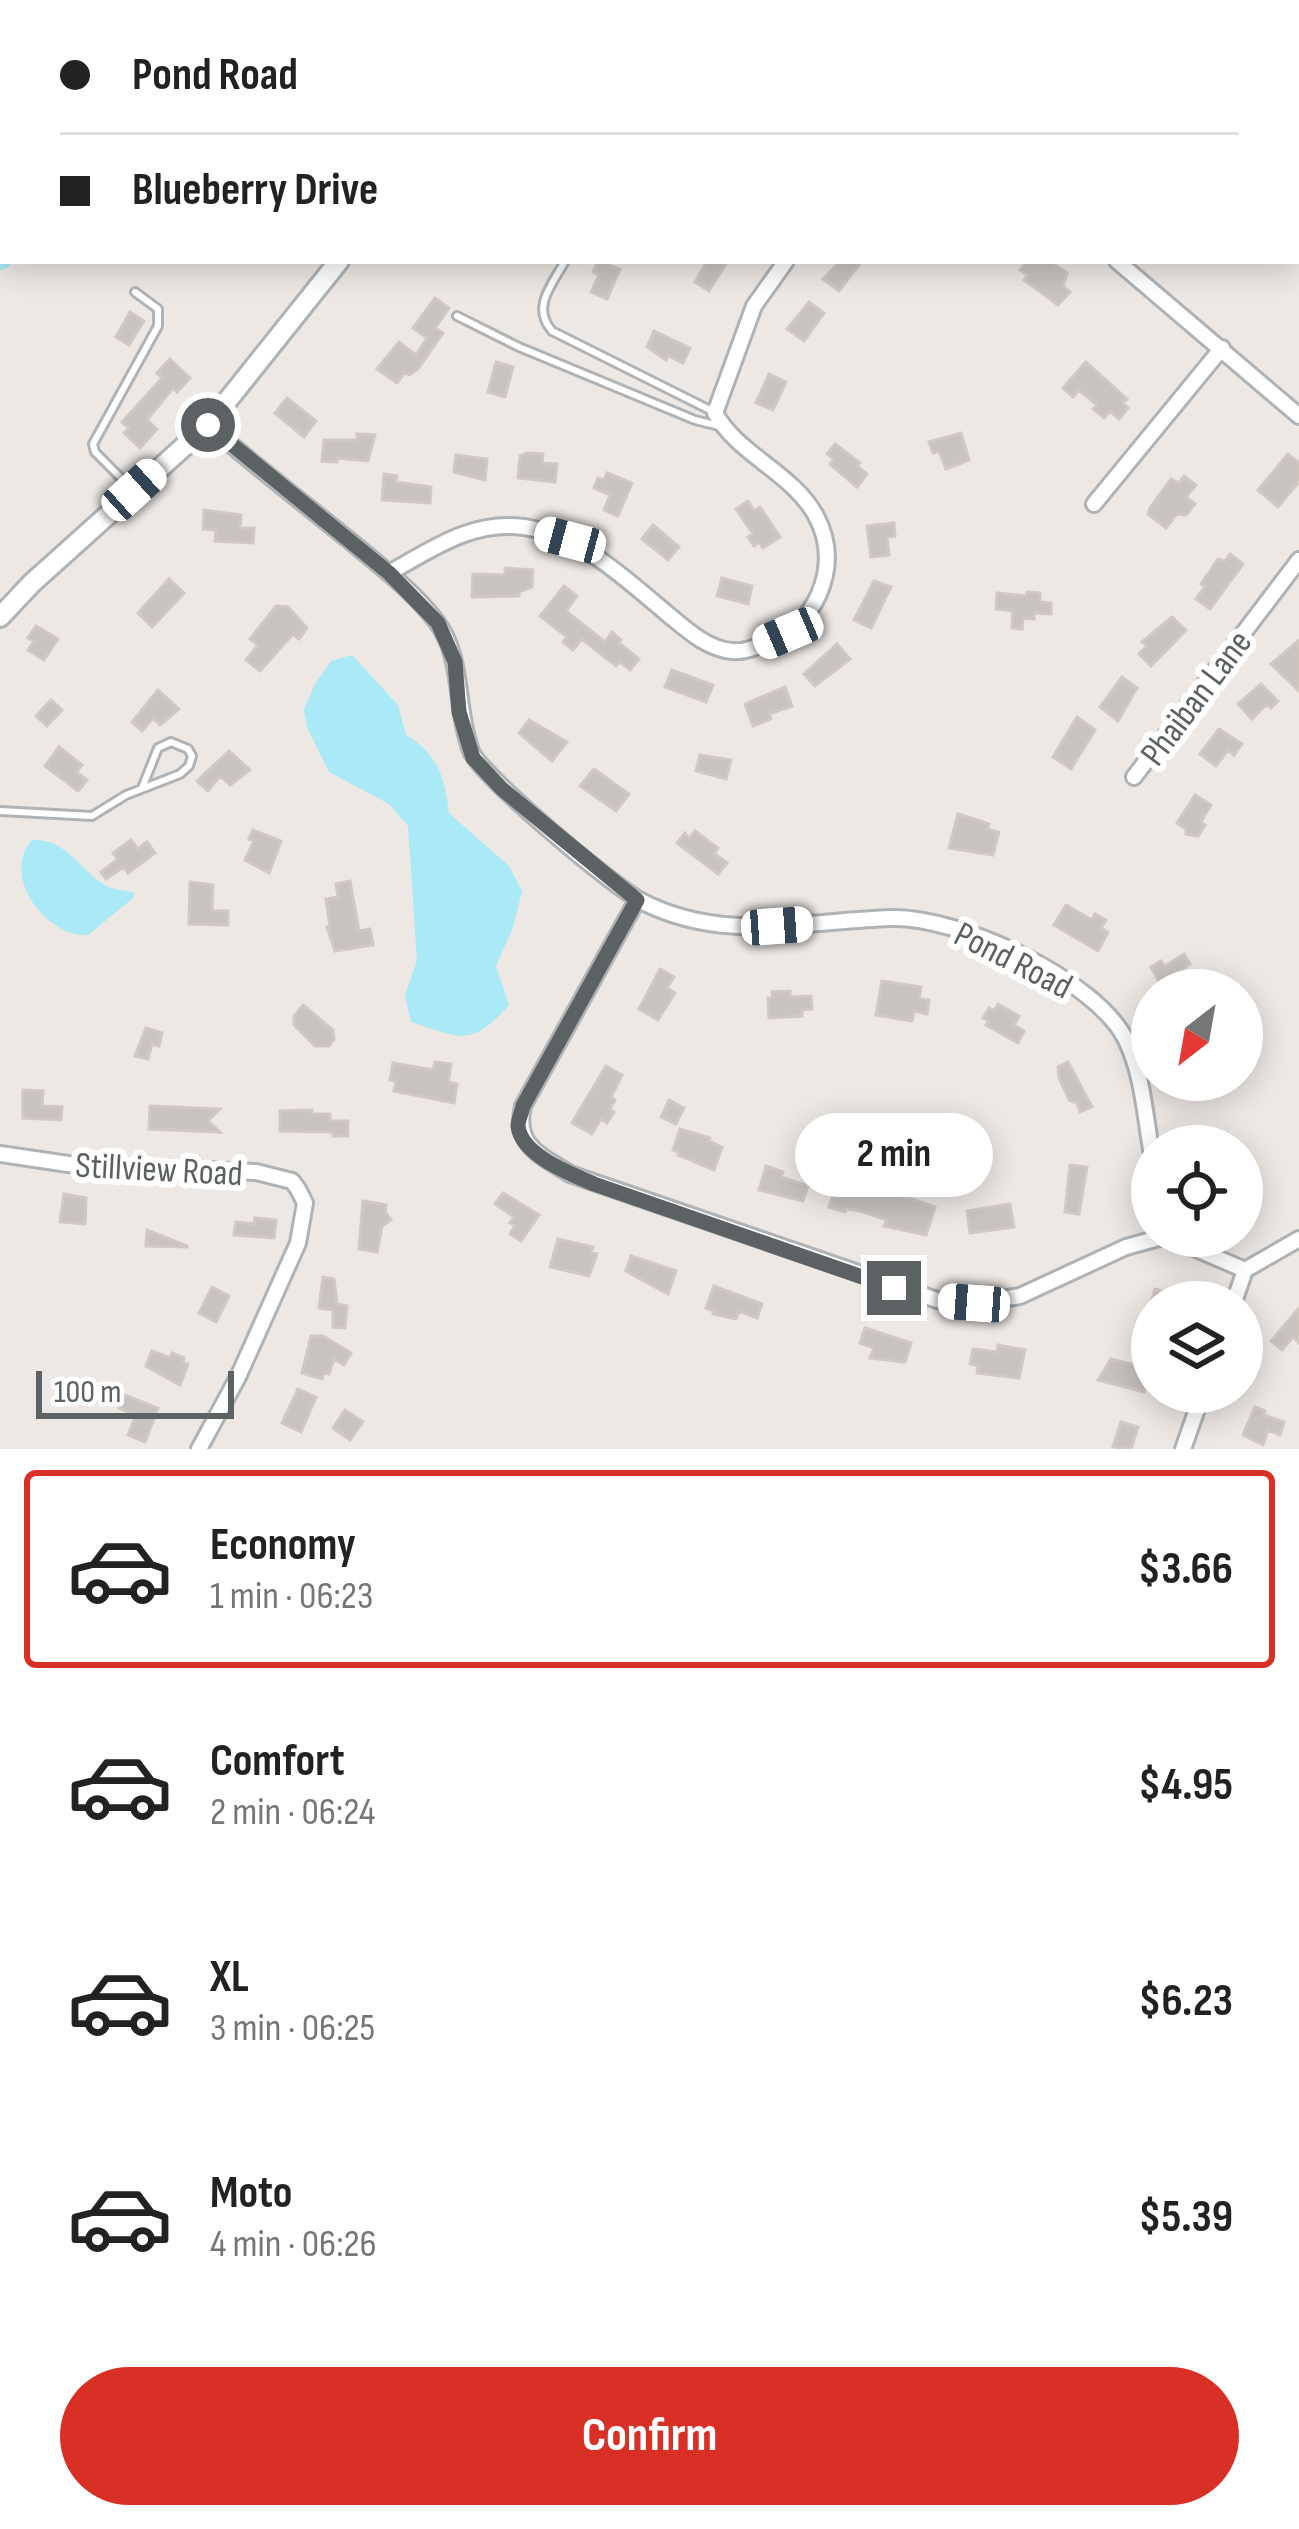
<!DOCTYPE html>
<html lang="en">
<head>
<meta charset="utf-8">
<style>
  :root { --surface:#fff; --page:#f6f6f6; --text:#222; --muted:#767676; --line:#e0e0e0; --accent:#d93025 }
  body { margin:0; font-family:"Sofia Sans Condensed",sans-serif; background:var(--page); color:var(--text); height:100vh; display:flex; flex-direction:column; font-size:45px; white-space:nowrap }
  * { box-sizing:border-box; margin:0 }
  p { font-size:39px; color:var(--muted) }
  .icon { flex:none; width:66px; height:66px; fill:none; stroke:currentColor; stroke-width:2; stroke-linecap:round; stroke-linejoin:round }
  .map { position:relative; height:1449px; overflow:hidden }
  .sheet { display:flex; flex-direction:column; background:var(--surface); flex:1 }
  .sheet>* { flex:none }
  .hud { position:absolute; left:0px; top:0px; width:1299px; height:264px; box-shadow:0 6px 30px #0003; display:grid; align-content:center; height:264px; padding:0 60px; background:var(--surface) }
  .needle { width:78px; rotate:211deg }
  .buttons { position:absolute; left:1131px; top:969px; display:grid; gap:24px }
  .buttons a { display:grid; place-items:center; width:132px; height:132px; border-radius:50%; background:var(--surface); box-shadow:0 6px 30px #0003; font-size:60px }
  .scale { position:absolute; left:36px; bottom:30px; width:198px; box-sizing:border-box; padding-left:12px; border:6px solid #5c6163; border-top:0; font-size:33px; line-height:42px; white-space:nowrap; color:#5c6163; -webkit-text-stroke:9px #fff; paint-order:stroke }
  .end { position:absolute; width:54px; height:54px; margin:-27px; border:15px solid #5c6163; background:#fff; box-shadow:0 0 0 6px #fff }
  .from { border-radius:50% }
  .bubble { position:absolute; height:84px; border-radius:42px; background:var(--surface); box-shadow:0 6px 30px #0003; font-size:39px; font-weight:700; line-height:84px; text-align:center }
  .car { position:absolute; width:36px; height:72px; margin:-36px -18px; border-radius:15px; box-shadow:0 0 9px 3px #0007; background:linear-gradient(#fff 24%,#345 0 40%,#fff 0 76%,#345 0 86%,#fff 0) }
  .hud b { display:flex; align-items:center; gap:42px; height:114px; font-size:45px }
  .hud b+b { border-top:3px solid var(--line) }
  .hud i { width:30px; height:30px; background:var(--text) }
  ul { padding:21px 0 0; list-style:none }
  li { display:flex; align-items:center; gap:36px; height:198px; margin:0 24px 18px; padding:0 36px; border:6px solid transparent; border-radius:12px }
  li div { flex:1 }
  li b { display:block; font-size:45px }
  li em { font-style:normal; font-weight:700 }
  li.active { border-color:var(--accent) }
  li>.icon { width:108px; height:108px; stroke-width:1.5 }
  .button { display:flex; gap:24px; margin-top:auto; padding:24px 60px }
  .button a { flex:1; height:138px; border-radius:72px; background:var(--accent); color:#fff; font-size:48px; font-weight:700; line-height:138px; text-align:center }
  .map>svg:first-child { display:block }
  .water { fill:#aae9f6 }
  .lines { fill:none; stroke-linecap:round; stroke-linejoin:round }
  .river { stroke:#aae9f6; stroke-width:24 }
  .building { fill:#c8c3c0; stroke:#d1c8c3; stroke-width:3 }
  .lane-casing { stroke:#afb3b5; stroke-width:12 }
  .street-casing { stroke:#afb3b5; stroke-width:20 }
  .secondary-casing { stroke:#aeb3b5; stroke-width:24 }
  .lane { stroke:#fff; stroke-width:6 }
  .street { stroke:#fff; stroke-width:14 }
  .secondary { stroke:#fff; stroke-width:18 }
  .route { stroke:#5c6163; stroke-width:15 }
  .labels { text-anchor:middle; stroke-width:12; stroke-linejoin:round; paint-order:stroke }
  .street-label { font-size:36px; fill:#5c6163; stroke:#fff }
</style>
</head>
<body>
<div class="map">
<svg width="1299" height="1449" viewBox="0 0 1299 1449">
  <rect width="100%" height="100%" fill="#ede8e4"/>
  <path class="water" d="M352,655L398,705L406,735C438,754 445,778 449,813L509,866L522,891L513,928L496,966L509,1005C470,1048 461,1038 411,1022L405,995L417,960L408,826L389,804L329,772L307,727L304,709L315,684L331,661Z
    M32,840C68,839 78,869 106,886C114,890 126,890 135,893L132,899L88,935C46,937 0,876 32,840Z"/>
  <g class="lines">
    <path class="river" d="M254,3L258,0
      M0,258L3,254"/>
  </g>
  <path class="building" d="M598,261L620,269L607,299L591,292L599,275L593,272Z
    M707,261H728L709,291L695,282Z
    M840,261H862L839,291L823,279Z
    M1027,261H1049L1067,273L1063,286L1070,292L1058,305L1024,280L1028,275L1020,270Z
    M435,298L449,308L435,328L443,333L418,369L409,375L405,372L397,383L377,369L399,342L416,355L427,338L413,328Z
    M809,302L824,313L804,341L787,329Z
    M130,312L144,321L129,345L116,337Z
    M654,331L690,348L683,363L668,356L666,360L647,347Z
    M170,359L190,378L177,392L173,388L147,420L157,429L140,448L124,433L129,428L122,422L162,378L157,373Z
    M496,362L513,367L505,397L488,392Z
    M1086,362L1127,399L1123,403L1128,408L1119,419L1110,411L1104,418L1093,409L1097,405L1079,390L1073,397L1063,388Z
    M769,374L786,382L773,410L756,403Z
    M287,398L316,421L304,437L275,413Z
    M961,433L969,460L946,469L939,451L933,453L929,442Z
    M357,434L375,435L368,461L338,458L337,462L322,461L324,440H357Z
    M835,444L860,463L857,466L867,474L857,487L830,464L834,459L827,454Z
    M527,453L543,454L542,463L557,464L555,482L518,478L520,456Z
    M1288,454L1299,463V482L1278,507L1258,490Z
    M456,455L487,459L485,480L454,472Z
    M607,473L632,483L618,516L604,510L610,495L594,488L598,478L604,480Z
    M384,474L397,476L396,482L431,487L430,503L382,500Z
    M1184,476L1196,485L1186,497L1195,504L1186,515L1177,514L1166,528L1148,514L1150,508L1171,479L1179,483Z
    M748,501L754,511L760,507L780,537L763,548L759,542L754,546L748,537L753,534L736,509Z
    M204,510L241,515L240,528H254L253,543L215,541L216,530L203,529Z
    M894,523L895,536L887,537L889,555L871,557L867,526Z
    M653,525L679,547L668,560L642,539Z
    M1230,554L1243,564L1210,609L1196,599L1205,587L1201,584L1218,559L1225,561Z
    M505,568L533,570L532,587L519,592V596L472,597L473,574L505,575Z
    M722,578L752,586L748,604L717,596Z
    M169,579L184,593L152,627L138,613Z
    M874,581L891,587L871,628L854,620Z
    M564,586L577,596L566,611L605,642L612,632L621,640L619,643L639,659L630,670L620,662L616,666L582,639L573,650L563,642L567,637L540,616Z
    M1027,592L1040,593V602L1051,603V614L1034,613V619L1023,618L1022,629L1012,628L1013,611L996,609L997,593L1026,596Z
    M276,606L288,607L307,628L299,639L293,634L260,671L246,660L258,645L250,639Z
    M1172,617L1186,630L1151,666L1139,654L1147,646L1142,642Z
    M36,626L58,639L44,660L28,650L34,641L28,638Z
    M1299,640V691L1271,664Z
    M837,644L850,659L815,686L804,674Z
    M672,670L713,685L706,702L665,687Z
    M1122,677L1137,688L1118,721L1100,707Z
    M1261,684L1278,701L1271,708L1267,704L1252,719L1238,704Z
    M785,687L792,706L769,714L771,719L753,726L745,704Z
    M158,690L179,709L160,725L153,718L142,731L132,722Z
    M51,700L62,710L47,726L36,716Z
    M1077,717L1095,730L1071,769L1053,757Z
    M529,720L567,742L552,761L519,733Z
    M1219,729L1242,744L1234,755L1228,750L1216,766L1200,754Z
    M59,747L82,765L76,772L87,780L78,791L45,766Z
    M229,751L250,770L230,785L220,776L208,791L197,781Z
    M700,755L731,760L726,779L696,771Z
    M594,769L629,794L616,811L580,786Z
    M1195,795L1211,805L1201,822L1205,825L1198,836L1186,834V829L1177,823Z
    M958,814L989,824L987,829L999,832L993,855L949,848Z
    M253,830L281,841L269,873L245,860L254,841L249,839Z
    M695,831L718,848L714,853L727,863L718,874L677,843L685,833L689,839Z
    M131,840L138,849L147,842L155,853L128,873L124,867L106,879L101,872L118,859L113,853Z
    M350,881L359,931L370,929L373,945L335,951L327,927H330L326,899L338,897L336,884Z
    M190,882L213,885L212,911H228V925L189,924Z
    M1066,905L1092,920L1095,914L1106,920L1101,928L1108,932L1098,951L1054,925Z
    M1184,954L1190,964L1174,974L1185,990H1163L1151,967L1161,961L1165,966Z
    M660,969L674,977L667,988L675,993L658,1020L639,1009Z
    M882,981L921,987L919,999L929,1000L927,1014L914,1011L912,1021L876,1015Z
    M790,991V997L811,996L812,1009L802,1010V1016L769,1018L768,998H773L772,992Z
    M998,1004L1019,1016L1014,1025L1024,1031L1018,1043L986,1025L989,1021L983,1018L989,1008L994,1011Z
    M303,1005L333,1030L334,1039L329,1046H315L294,1025V1016Z
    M146,1028L162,1033L159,1046L152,1044L148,1059L135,1056Z
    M435,1062L451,1064L448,1082L457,1084L454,1103L394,1091L396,1081L390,1080L393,1063L433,1070Z
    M1068,1062L1092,1107L1080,1112L1077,1103L1069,1100L1059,1077L1058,1067Z
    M606,1066L622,1075L611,1097L615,1100L610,1109L614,1112L607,1123L601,1119L592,1134L572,1123Z
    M23,1090L43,1091L42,1106L62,1107L61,1120L23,1118Z
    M669,1100L684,1108L676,1124L661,1117Z
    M150,1106L220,1109L208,1121L220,1132L149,1129Z
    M312,1110V1114H330V1121H348V1136H333V1132L280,1131V1111Z
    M680,1129L710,1138L709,1141L722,1147L714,1170L678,1155L679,1152L673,1150Z
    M1070,1165L1087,1167L1079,1214L1065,1212Z
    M766,1166L783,1172L781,1177L808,1186L803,1201L759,1190Z
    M840,1175L935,1207L926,1235L884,1226L887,1220L861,1211L846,1209L845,1212L829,1207Z
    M503,1193L539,1215L521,1241L510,1234L515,1226L510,1223L514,1217L495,1204Z
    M64,1194L86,1198L85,1224L60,1222Z
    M363,1201L386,1205L385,1212L391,1220L382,1226L377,1252L359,1249Z
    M1010,1204L1014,1227L970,1233L967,1211Z
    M255,1218L276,1220L274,1238L234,1235L236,1222L254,1224Z
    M147,1230L187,1246V1247L146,1246Z
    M558,1239L593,1247L591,1252L597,1254L589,1276L550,1267Z
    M631,1256L676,1271L668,1294L626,1271Z
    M323,1277L334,1279L337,1304L347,1306L345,1328L333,1327V1310L319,1308Z
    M714,1286L762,1304L757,1318L739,1311L736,1319L713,1314L714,1311L706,1308Z
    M212,1287L229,1296L216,1322L199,1313Z
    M1155,1289L1189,1301L1188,1302H1151Z
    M1299,1308V1343L1293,1337L1282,1350L1271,1341Z
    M865,1328L911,1343L905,1362L870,1358L874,1348L860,1343Z
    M311,1336H323L351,1353L344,1365L334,1359L329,1374L324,1373L322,1379L302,1373Z
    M998,1345L1025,1350L1019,1378L977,1373L978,1366L970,1364L973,1349L997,1352Z
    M152,1351L170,1358L172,1353L184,1358L183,1362L188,1364L180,1385L146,1366Z
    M1111,1359L1151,1369L1144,1392L1098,1380Z
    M298,1389L316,1397L301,1432L282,1423Z
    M124,1395L158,1408L145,1442L128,1435L136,1415L119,1408Z
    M1255,1407L1265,1411L1264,1415L1284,1422L1280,1435L1268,1430L1263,1445L1243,1435Z
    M345,1410L363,1422L350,1440L333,1428Z
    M1121,1422L1138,1427L1131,1449L1113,1447Z"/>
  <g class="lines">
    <g class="lane-casing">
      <path id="lane" d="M565,261C552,285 531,307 552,331L712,411
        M457,316L519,347L695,420L719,426
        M131,488L95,452L93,444L158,326V309L135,292
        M0,811L92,816L126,795L180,774L189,766L192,756L188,749L171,742L158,748L142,788"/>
    </g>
    <g class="street-casing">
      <path id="street" d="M1123,3L1125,0
        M1117,261L1299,416
        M208,425C254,465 302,502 349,540C379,565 412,590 436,621C464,657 455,709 471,751C480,775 615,888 641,901C721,943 805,921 891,918C958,916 1096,979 1126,1040C1143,1075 1145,1117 1152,1155
        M1094,504L1222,348
        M389,573C432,549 472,520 524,527C583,536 626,580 670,616C688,631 708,649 732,651C747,653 762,644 775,638C796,630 810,614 819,594C830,568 830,542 816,516C793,473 738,455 715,413L754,306L786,261
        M1134,777L1299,560
        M637,900L523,1106C514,1146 540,1155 570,1174L937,1300L974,1303L1020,1296L1126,1247L1166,1236L1245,1270L1299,1239
        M0,1154L68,1164L256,1172L292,1181L298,1189L305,1203L298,1243L238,1377L199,1449
        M1234,1302L1245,1270
        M1183,1449L1203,1392"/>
    </g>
    <g class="secondary-casing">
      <path id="secondary" d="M532,3L535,0
        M0,617L32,583L208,425L339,261"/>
    </g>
    <use href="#lane" class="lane"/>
    <use href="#street" class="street"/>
    <use href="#secondary" class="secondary"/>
  </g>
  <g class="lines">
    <path class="route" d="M208,425L389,573L438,623L455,662L459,712L473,758L502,789L637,900L523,1106C522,1113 518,1119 518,1126C521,1155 571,1174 594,1184L894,1288"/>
  </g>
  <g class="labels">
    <g class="street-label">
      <text transform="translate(1195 697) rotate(-53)" y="13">Phaiban Lane</text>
      <text transform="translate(1014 959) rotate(27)" y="13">Pond Road</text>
      <text transform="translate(159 1168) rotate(3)" y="13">Stillview Road</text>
    </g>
  </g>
</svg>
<div class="buttons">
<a><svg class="needle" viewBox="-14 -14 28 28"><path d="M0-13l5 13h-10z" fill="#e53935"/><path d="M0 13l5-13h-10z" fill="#767676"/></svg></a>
<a><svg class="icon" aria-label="locate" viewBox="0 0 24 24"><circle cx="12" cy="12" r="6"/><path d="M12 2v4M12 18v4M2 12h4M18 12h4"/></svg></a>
<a><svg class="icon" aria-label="layers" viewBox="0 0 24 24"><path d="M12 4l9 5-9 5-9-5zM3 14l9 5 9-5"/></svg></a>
</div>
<div class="scale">100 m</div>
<i class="end from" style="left:208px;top:425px"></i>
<i class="end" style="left:894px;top:1288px"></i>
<div class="bubble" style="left:795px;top:1113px;width:198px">2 min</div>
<i class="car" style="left:134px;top:490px;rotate:48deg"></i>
<i class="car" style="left:570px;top:540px;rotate:285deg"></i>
<i class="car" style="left:788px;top:633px;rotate:247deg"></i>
<i class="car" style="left:777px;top:926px;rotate:86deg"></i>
<i class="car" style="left:974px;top:1303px;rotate:274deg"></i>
<div class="hud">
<b><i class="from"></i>Pond Road</b>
<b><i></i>Blueberry Drive</b>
</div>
</div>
<section class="sheet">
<ul>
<li class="active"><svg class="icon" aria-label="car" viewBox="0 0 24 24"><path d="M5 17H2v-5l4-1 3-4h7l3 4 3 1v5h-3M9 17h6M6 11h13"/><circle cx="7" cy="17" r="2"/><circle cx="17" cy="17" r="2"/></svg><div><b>Economy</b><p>1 min · 06:23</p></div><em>$3.66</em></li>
<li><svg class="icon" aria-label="car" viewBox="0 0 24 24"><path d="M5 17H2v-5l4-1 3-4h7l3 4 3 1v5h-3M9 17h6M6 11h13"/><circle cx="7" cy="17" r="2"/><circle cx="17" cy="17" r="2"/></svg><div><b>Comfort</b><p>2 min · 06:24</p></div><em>$4.95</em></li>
<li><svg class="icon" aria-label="car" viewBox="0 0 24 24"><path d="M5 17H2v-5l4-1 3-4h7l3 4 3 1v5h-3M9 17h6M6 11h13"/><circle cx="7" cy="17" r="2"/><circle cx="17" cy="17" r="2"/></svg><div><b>XL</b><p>3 min · 06:25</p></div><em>$6.23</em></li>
<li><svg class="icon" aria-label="car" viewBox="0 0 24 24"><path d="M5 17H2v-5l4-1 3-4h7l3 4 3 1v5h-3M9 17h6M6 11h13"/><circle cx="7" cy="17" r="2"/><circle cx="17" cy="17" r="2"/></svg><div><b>Moto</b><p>4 min · 06:26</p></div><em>$5.39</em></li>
</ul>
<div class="button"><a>Confirm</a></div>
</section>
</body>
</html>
